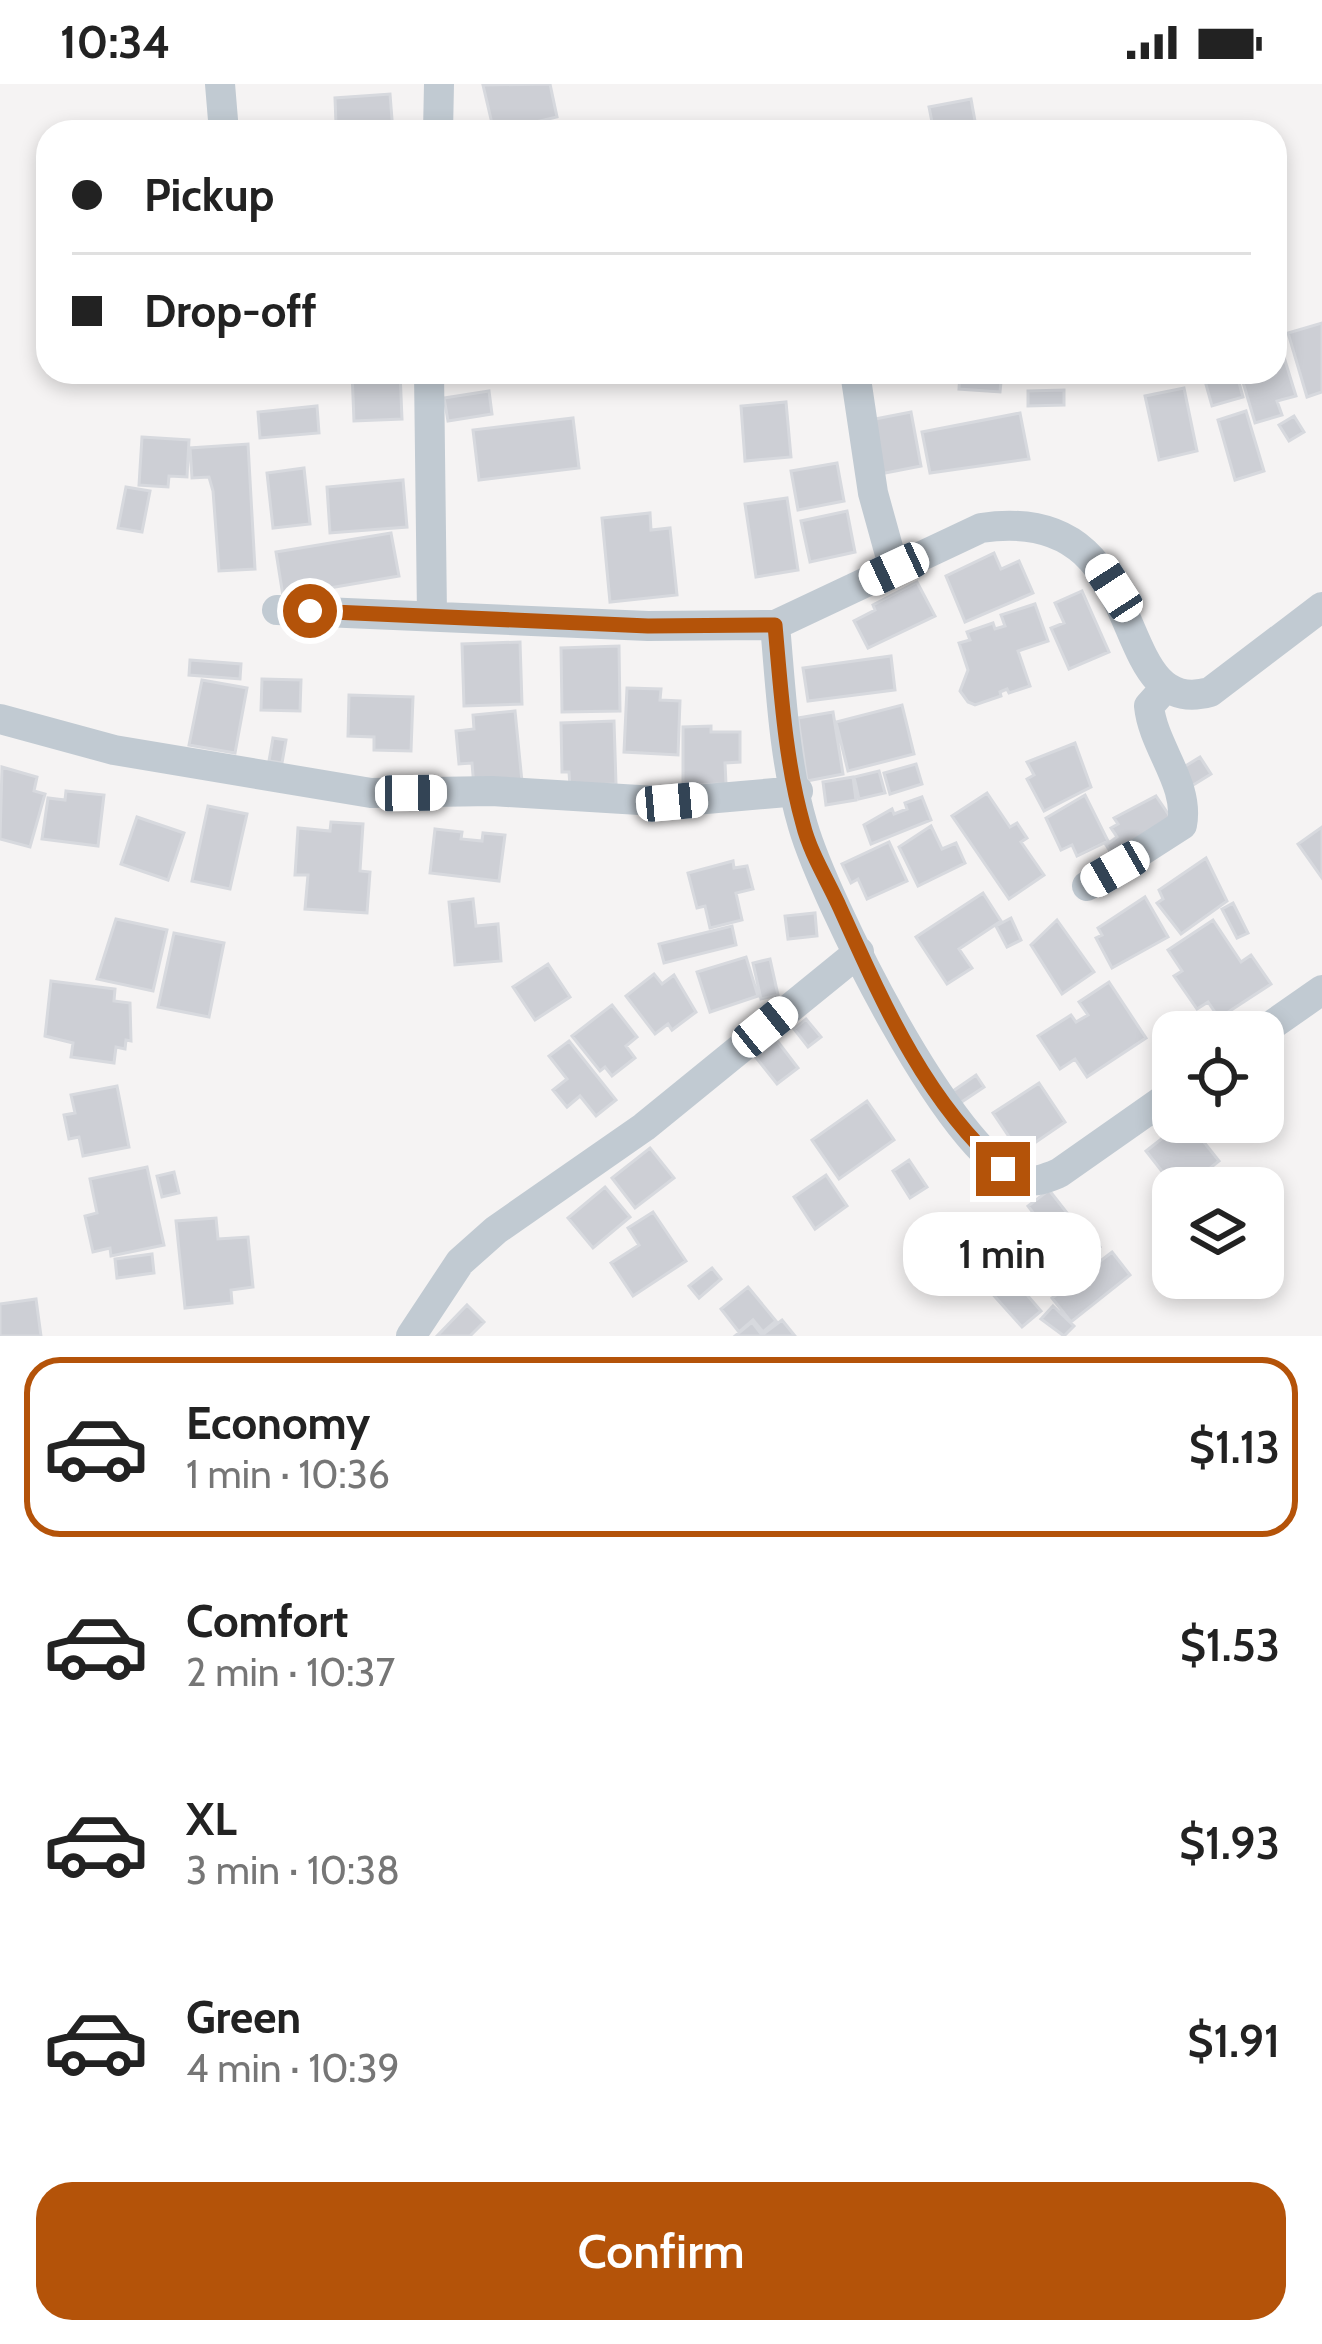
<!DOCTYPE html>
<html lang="en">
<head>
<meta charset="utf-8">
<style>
  :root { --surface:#fff; --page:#f6f6f6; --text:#222; --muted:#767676; --line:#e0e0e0; --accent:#b45309 }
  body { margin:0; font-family:Cabin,sans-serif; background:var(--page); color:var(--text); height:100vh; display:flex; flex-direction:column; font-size:45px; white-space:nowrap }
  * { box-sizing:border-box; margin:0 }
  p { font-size:39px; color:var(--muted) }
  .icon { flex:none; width:66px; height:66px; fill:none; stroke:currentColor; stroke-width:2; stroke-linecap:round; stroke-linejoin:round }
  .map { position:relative; height:1252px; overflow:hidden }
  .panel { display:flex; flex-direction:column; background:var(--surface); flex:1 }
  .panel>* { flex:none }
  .banner { position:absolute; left:36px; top:36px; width:1251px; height:264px; border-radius:36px; box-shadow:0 6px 18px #0003; display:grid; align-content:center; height:264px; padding:0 36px; background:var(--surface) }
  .controls { position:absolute; left:1152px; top:927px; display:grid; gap:24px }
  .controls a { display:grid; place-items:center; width:132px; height:132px; border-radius:24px; background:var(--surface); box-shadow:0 6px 18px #0003; font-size:60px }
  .end { position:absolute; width:54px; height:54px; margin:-27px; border:15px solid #b45309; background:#fff; box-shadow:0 0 0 6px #fff }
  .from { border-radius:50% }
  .bubble { position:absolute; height:84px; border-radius:36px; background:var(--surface); box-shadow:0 6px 18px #0003; font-size:39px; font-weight:600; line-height:84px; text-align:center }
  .car { position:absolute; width:36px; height:72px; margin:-36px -18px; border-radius:15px; box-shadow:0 0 9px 3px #0007; background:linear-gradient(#fff 24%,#345 0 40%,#fff 0 76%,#345 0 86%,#fff 0) }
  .banner b { display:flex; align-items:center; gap:42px; height:114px; font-size:45px }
  .banner b+b { border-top:3px solid var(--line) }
  .banner i { width:30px; height:30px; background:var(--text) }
  ul { padding:21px 0 0; list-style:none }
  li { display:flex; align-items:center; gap:36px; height:180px; margin:0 24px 18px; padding:0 12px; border:6px solid transparent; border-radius:36px }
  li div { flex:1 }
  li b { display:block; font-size:45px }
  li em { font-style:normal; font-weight:600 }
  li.selected { border-color:var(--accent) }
  li>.icon { width:108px; height:108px; stroke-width:1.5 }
  .button { display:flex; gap:24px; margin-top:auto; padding:24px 36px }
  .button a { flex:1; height:138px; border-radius:36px; background:var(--accent); color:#fff; font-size:48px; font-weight:600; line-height:138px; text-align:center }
  .status { display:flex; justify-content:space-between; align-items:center; height:84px; padding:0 60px; background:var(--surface); direction:ltr }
  .status svg { height:33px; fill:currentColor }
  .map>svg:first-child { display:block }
  .building { fill:#cdcfd5; stroke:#d7d9de; stroke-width:3 }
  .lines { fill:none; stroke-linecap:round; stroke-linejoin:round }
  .minor { stroke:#c1cad2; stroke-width:30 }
  .route { stroke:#b45309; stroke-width:15 }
</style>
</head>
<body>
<div class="status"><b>10:34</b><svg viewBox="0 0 49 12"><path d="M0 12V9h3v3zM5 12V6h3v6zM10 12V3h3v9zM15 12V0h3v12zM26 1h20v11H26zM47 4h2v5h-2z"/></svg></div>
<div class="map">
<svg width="1322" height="1252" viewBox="0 0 1322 1252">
  <rect width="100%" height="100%" fill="#f5f3f3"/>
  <path class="building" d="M550,0L557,33L494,48L483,1Z
    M390,10L393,48H320L319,41L336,40L335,14Z
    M971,15L977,48H934L929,23Z
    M1322,239V308L1307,313L1288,249Z
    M1279,257L1296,312L1277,317L1282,331L1255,339L1240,288H1275V258Z
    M352,288H400L402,335L354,337Z
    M960,288H1002L1000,308L959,305Z
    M1208,288H1236L1243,313L1212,322L1205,297L1210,295Z
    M1184,304L1197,367L1159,376L1145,312Z
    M1064,306V321L1028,322V307Z
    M489,307L492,330L448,337L444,314Z
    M786,318L791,373L745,377L741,322Z
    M317,322L319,349L260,354L258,328Z
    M1246,327L1264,387L1235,396L1218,336Z
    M911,328L921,382L875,391L865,337Z
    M1020,329L1029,375L930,389L922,348Z
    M1294,332L1304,348L1289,357L1279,341Z
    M573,334L579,384L479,396L473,346Z
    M142,353L189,356L187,393L169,392L168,403L139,401Z
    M248,360L255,485L219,487L213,407L209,393L192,394L190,364Z
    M837,379L844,417L798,426L791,387Z
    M304,384L310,440L273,444L267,389Z
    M403,396L407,443L330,449L327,403Z
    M126,403L150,407L142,448L118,444Z
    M787,414L798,486L756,493L745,420Z
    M847,427L855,468L810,478L801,437Z
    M650,429L651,446L670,444L677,511L610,518L602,434Z
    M391,449L399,492L283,512L276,468Z
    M994,469L1001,485L1019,477L1033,509L965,538L946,492Z
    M917,498L935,532L868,564L854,537L875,526L873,521Z
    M1082,507L1109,568L1069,585L1051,544L1064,539L1055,519Z
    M1035,520L1048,557L1018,567L1030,602L1009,609L1007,605L1000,608L1001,612L975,621L968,618L960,607L968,586L959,559L970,556L967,548L993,539L995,545L1005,542L1001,531Z
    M520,558L522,620L464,622L462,560Z
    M619,562L620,627L562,628L561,564Z
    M891,572L895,606L808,617L803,584Z
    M190,576L241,580L240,595L189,591Z
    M262,595L301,596L300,627L261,626Z
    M202,596L247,604L235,669L189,661Z
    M627,604L661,605L660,616L680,617L678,671L624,668Z
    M349,611L413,613L411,667L374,666V653L348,652Z
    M902,621L914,670L848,687L836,638Z
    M515,627L522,698L474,703L472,679L459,680L456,647L474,645L473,631Z
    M833,628L843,690L807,697L798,634Z
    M614,637L616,700L570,702L569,688H562L561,639Z
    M711,642V648H740V678L725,679L726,700L683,701V643Z
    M273,654L286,656L282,679L269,677Z
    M1075,659L1091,703L1044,727L1027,695L1034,691L1027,678Z
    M1200,673L1211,690L1190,703L1179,686Z
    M916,680L922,700L890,710L884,689Z
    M2,683L37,693L34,707L45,710L30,763L0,755Z
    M879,687L885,709L859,715L854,693Z
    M853,693L856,716L826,721L823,698Z
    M66,707L104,711L98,762L42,755L48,714L65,716Z
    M987,709L1010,743L1017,739L1027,754L1021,758L1044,791L1009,815L952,732Z
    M1085,711L1108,757L1077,772L1072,761L1061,766L1046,734Z
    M1156,712L1173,737L1115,775L1106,761L1117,753L1111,744L1118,740L1114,734Z
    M922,713L931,736L871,760L864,741L892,725L894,730L907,725L905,719Z
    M208,722L247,730L230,805L192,797Z
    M137,733L184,749L168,796L121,780Z
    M331,738L363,740L360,787L370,788L367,829L305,825L308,791H295L298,744L330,747Z
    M931,742L942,765L956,759L965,779L918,802L899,763Z
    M1322,743V794L1298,760Z
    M435,745L462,748L461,755L482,757L483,749L505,751L499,797L430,789Z
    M889,758L907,797L867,815L858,795L851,799L842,780Z
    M1206,774L1227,817L1181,850L1157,819L1163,815L1159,806Z
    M733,777L734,784L747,782L753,805L736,809L742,836L710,844L705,822L697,824L688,789Z
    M983,809L1001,837L959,865L972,884L947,900L916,853Z
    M1145,813L1168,853L1112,884L1096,854L1102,851L1098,844Z
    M473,815L476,842L498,840L501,877L455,881L449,818Z
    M1233,819L1248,849L1237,854L1222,825Z
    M815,829L817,852L788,855L785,832Z
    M1011,834L1021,856L1007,863L996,842Z
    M116,835L167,846L153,907L97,895Z
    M1057,836L1094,888L1062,910L1031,861Z
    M1213,836L1241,878L1251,871L1271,900L1219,934L1208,918L1197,925L1174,892L1182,887L1168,866Z
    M732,842L736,861L664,879L659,860Z
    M174,849L224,859L209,933L158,923Z
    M746,873L758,912L710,928L697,888Z
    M770,875L778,911L761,915L753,879Z
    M548,880L570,913L535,936L513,903Z
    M654,890L662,900L674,891L696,928L672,946L668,940L655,950L626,912Z
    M51,897L115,905L114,917L130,919L131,957L126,956L125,965L116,963L114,979L71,973L73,959L45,952Z
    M1109,898L1146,954L1087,993L1075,975L1060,985L1038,952L1071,931L1076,938L1088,931L1079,918Z
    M612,921L637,953L626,962L635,974L612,992L605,983L600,987L572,952Z
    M806,935L821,953L808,963L794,945Z
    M772,950L798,984L777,1000L750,966Z
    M569,957L616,1016L596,1032L580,1012L567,1023L553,1006L567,995L549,972Z
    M976,991L984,1003L960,1019L953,1007Z
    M1039,999L1065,1038L1020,1069L993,1029Z
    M117,1002L129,1063L83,1072L79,1053L69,1055L64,1031L75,1029L71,1011Z
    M867,1017L894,1056L839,1095L812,1056Z
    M1183,1038H1188L1219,1077L1185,1104H1175L1146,1067Z
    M650,1064L674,1094L635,1124L612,1094Z
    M909,1076L927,1103L910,1114L893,1087Z
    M147,1083L164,1161L111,1172L110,1164L93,1168L85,1132L97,1129L90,1095Z
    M174,1088L179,1109L162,1113L157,1092Z
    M826,1091L847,1122L815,1145L794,1113Z
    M605,1103L630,1133L593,1164L568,1134Z
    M1049,1106L1071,1134L1049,1150L1028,1122Z
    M653,1128L686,1177L633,1212L611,1179L639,1161L628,1144Z
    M1015,1131L1039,1161L1022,1174L998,1144Z
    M216,1134L218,1155L248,1153L253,1203L231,1206L232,1219L185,1224L176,1137Z
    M1079,1134L1100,1163L1066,1187L1045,1158Z
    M997,1150L1023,1179L1013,1188L986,1159Z
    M1039,1166L1068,1194L1053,1210L1024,1182Z
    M1112,1168L1130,1191L1071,1238L1052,1214Z
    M152,1170L154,1189L117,1194L115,1175Z
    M712,1184L721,1195L699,1214L689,1202Z
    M1008,1189L1041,1227L1022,1243L989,1206Z
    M748,1203L776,1237L763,1248L753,1236L739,1248L721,1225Z
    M36,1215L41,1252H0V1220Z
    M467,1221L484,1238L470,1252H437Z
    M1053,1222L1074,1242L1064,1252L1041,1235Z
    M782,1236L795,1252H735L752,1238L762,1251Z"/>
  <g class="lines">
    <path class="minor" d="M220,0L224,48
      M438,48L439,0
      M429,288L432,531
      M855,288L873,409L894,485
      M277,526L648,542L775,541L981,444C1160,417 1103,637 1210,608L1322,523
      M775,541C781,607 784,678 803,742C824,814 952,1076 1023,1095C1036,1099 1047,1094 1059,1089L1173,1009
      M0,635L114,666L371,709L492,707L672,718L798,707
      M1087,802L1182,741C1190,700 1153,663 1149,622L1166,603
      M1262,948L1322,906
      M411,1252L460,1178L496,1146L644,1043L859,868"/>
  </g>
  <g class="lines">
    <path class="route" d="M310,527L648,542L775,541C781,607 785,676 803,740C810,769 828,797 840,824C882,917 925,1017 1003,1085"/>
  </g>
</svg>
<div class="controls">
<a><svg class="icon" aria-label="locate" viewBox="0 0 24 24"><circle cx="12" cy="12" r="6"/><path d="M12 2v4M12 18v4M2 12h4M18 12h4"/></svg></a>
<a><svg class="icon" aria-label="layers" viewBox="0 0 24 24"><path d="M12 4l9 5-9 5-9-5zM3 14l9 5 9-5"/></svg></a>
</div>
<i class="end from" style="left:310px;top:527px"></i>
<i class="end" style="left:1003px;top:1085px"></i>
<div class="bubble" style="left:903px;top:1128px;width:198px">1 min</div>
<i class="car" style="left:894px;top:485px;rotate:245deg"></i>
<i class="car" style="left:1114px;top:504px;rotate:327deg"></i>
<i class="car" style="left:411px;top:709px;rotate:89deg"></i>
<i class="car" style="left:672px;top:718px;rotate:85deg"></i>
<i class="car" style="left:1115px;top:785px;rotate:240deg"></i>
<i class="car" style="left:765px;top:943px;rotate:51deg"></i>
<div class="banner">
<b><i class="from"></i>Pickup</b>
<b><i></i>Drop-off</b>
</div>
</div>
<section class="panel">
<ul>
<li class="selected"><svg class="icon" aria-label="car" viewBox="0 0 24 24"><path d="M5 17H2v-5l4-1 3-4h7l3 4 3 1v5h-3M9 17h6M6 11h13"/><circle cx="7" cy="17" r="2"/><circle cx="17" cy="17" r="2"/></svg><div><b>Economy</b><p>1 min · 10:36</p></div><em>$1.13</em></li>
<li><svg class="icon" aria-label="car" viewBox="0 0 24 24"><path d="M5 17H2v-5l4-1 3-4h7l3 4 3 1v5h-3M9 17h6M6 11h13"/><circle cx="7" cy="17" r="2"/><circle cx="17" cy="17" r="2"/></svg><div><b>Comfort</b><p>2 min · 10:37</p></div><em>$1.53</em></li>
<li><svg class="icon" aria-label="car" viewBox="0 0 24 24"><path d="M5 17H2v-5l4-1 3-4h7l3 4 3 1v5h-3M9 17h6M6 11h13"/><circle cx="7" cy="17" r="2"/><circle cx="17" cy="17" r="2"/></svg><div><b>XL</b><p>3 min · 10:38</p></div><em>$1.93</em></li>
<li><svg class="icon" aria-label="car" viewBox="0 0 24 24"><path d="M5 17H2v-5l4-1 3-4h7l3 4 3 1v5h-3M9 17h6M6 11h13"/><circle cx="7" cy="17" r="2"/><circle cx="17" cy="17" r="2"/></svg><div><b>Green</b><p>4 min · 10:39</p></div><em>$1.91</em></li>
</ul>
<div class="button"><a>Confirm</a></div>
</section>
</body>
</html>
